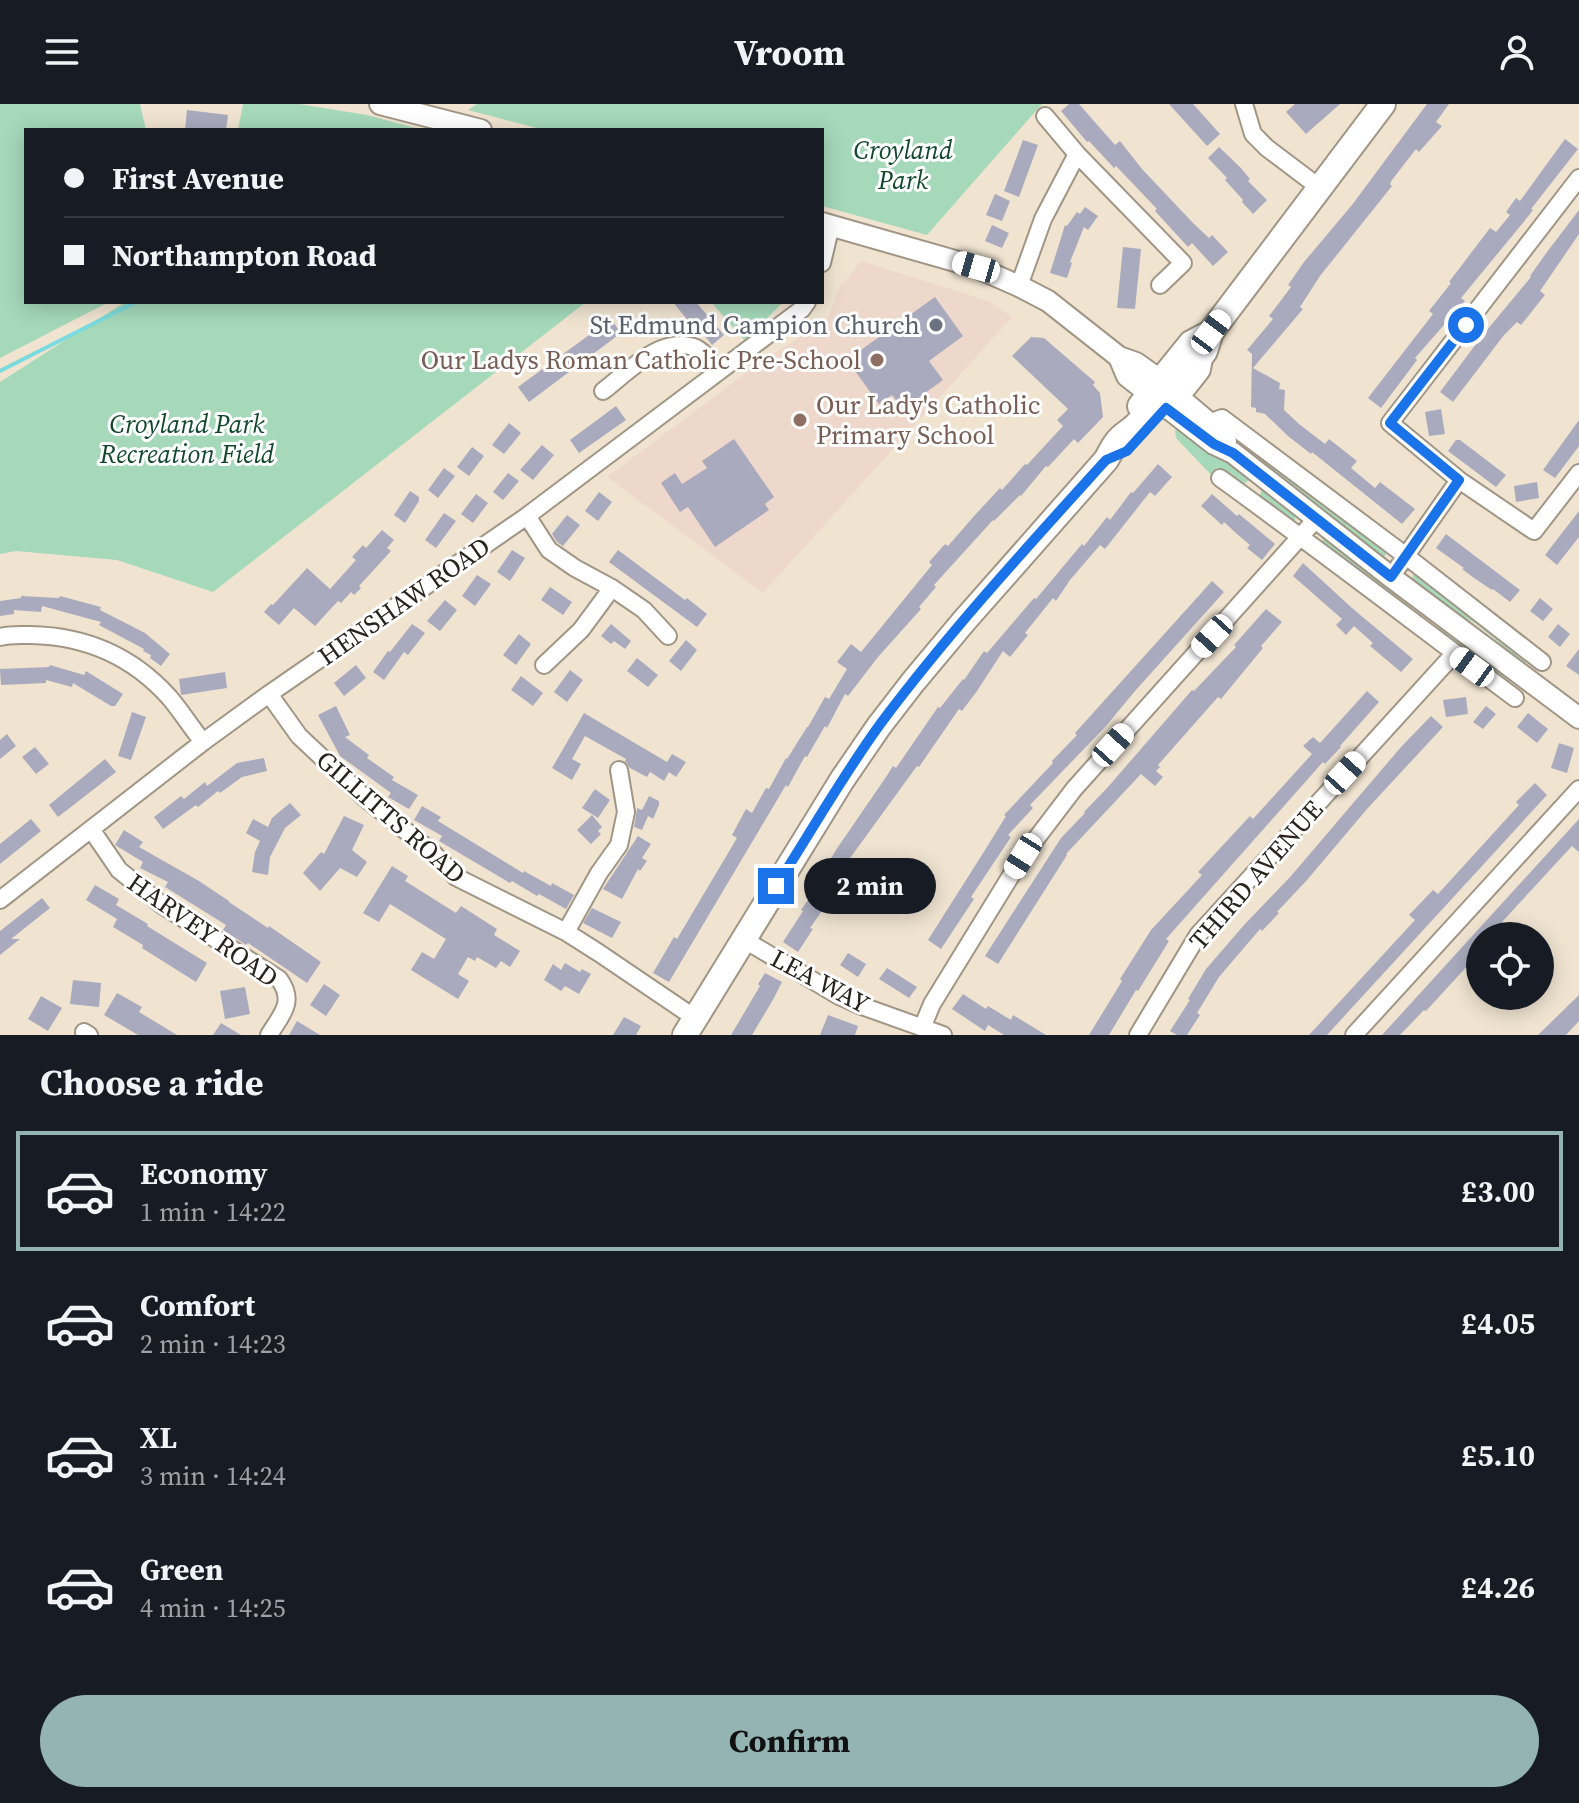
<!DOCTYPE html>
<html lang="en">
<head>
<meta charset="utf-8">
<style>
  :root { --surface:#171b24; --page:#20242c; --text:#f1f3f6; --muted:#9ea1a6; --line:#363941; --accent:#93b4b2 }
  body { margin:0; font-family:"Source Serif 4",serif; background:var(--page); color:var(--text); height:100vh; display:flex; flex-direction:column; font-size:30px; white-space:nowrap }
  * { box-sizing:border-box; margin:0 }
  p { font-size:26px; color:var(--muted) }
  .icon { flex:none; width:44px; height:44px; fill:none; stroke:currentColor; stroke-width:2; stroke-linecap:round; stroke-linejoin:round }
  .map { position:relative; height:931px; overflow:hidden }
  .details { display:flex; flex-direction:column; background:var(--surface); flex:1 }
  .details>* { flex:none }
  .top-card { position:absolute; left:24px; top:24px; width:800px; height:176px; border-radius:0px; box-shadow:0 4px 20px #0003; display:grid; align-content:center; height:176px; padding:0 40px; background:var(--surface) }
  .fabs { position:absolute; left:1466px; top:818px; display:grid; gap:16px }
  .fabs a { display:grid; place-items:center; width:88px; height:88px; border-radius:50%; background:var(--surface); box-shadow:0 4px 20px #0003; font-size:40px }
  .end { position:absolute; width:36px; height:36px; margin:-18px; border:10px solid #1a73e8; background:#fff; box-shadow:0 0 0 4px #fff }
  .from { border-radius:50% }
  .bubble { position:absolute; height:56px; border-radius:28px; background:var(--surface); box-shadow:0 4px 20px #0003; font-size:26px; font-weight:700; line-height:56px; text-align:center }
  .car { position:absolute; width:24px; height:48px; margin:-24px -12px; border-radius:10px; box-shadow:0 0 6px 2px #0007; background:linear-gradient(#fff 24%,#345 0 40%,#fff 0 76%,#345 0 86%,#fff 0) }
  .top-card b { display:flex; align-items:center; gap:28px; height:76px; font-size:30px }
  .top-card b+b { border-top:2px solid var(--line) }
  .top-card i { width:20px; height:20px; background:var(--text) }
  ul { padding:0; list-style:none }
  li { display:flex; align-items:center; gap:24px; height:120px; margin:0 16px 12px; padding:0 24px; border:4px solid transparent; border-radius:0px }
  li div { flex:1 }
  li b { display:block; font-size:30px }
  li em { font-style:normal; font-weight:700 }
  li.active { border-color:var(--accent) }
  li>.icon { width:72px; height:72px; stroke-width:1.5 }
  h2 { padding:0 40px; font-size:36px; line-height:96px }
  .action { display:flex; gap:16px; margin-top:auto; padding:16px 40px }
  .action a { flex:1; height:92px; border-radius:48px; background:var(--accent); color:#111; font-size:32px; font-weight:700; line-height:92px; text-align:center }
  header { display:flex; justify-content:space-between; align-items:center; height:104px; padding:0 40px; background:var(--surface); font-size:36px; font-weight:700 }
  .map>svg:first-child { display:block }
  .education { fill:#eed7cb }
  .green { fill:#a5d9ba }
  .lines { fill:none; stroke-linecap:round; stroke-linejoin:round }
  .stream { stroke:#7adbde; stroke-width:4 }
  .building { fill:#a9aabd }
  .minor-casing { stroke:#a19685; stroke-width:20 }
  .tertiary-casing { stroke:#a19685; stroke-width:24 }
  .primary-casing { stroke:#a19685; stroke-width:28 }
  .minor { stroke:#fff; stroke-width:16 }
  .tertiary { stroke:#fff; stroke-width:20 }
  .primary { stroke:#fff; stroke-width:24 }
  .route { stroke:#1a73e8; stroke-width:10 }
  .worship-dot { fill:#6b7280; stroke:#fff; stroke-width:3 }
  .education-dot { fill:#8d6e63; stroke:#fff; stroke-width:3 }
  .labels { text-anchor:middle; stroke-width:6; stroke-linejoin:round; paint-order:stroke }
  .park-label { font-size:26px; font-style:italic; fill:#11482d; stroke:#fff }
  .worship-label { font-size:26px; fill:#5b616d; stroke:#fff; text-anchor:end }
  .education-label { font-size:26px; fill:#785e54; stroke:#fff; text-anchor:end }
  .street-label { font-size:26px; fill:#28241d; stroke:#fff }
</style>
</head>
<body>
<header><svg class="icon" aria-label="menu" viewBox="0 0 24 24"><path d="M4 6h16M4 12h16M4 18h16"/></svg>Vroom<svg class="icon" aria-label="person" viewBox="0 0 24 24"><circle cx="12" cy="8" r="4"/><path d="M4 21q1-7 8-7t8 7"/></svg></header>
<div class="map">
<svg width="1579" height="931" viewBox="0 0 1579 931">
  <rect width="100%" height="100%" fill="#f0e4d1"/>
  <path class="education" d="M861,157L988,197L1012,213L763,489L607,373L758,260L827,216L840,183Z"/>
  <path class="green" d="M0,0H140L146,26H26V198H109L0,254Z
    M243,0H299L367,11L423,26H238Z
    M477,0H1042L927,131L822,102V26H544L468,6Z
    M125,198H586L213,488L117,456L16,447L0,450V278Z
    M711,198H783L745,237Z
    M1179,322L1251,375L1243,380L1217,377L1176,334L1175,327Z
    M1223,324L1387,448L1385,452L1381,453L1323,411Z
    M1262,384L1296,409L1295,416L1292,418L1261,396L1260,392Z
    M1325,433L1390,481L1415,508L1433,521L1464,536L1513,574L1509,578H1500L1321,439Z
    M1419,469L1524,549L1526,558L1523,563L1495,535L1475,519L1446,504L1414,481L1412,476L1413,471Z"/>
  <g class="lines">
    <path class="stream" d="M0,267L136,198"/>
  </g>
  <path class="building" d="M1069,0H1079L1115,41L1120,37L1142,65L1194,120L1209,134L1212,131L1228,148L1213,162L1192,139L1188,143L1155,107L1157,105L1116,62L1114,64L1089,37L1087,38L1061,7Z
    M1169,0H1193L1220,30L1207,42Z
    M1295,0H1340L1306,30L1286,8Z
    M1427,0H1449L1436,18L1442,22L1419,48L1416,45L1392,76L1390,80L1392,82L1320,172L1300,203L1303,205L1253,264L1280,279L1279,285L1285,286L1284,306L1299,320L1325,340L1329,335L1357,357L1351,364L1375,384L1380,378L1415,405L1402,420L1312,348L1311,350L1288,332L1265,310L1256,308V304L1251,303L1252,250L1247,246L1273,215L1269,212L1291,183L1288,181L1304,158L1352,101Z
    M187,6L228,11L226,26H185Z
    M1565,35L1578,45L1531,105L1533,106L1522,120L1461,194L1465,197L1415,254L1417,256L1381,304L1368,294L1433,210L1429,207L1451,179L1449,178L1490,124L1496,128L1510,111L1506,108L1516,94L1520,97Z
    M1023,36L1038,41L1019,93L1004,87Z
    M1219,43L1240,63L1250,75L1248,77L1267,96L1253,110L1242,98L1243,96L1225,76L1227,74L1208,54Z
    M995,90L1010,97L1002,117L986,111Z
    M1085,103L1098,112L1088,126L1084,123L1070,158L1072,159L1067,174L1050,169L1065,121L1067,122L1077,108L1080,110Z
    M1579,106V130L1540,187L1545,191L1521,221L1517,218L1504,231L1453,298L1440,288L1482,232L1531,173L1530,172L1547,148Z
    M992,121L1009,129L1002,144L985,137Z
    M1123,143L1141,145L1135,205L1117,204Z
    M935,193L963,232L929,257L943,276L903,305L892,291L879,300L847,256Z
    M673,198H696L724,231L712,241L700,226L697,228Z
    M611,215L621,229L529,298L518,283Z
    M1031,233L1044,234L1095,278L1093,281L1100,289L1103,313L1078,339L1074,335L1048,363L1046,362L1021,392L1020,391L994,417L993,416L934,481L936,483L919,503L921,505L878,553L848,592L845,590L827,624L825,622L807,653L805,652L788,683L786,681L669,878L653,869L674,833L677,835L737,734L732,731L746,705L752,709L766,684L769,685L786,654L787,655L807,623H808L825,593L829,595L847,565L837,558L851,540L861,548L932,461L929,458L945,440L948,442L975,411L1000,384L1002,386L1025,360L1027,361L1063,322L1057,316L1068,305L1012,252Z
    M616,302L626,316L579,349L570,336Z
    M1441,305L1445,330L1429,332L1425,308Z
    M1579,316V342L1555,374L1543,366Z
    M509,319L521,329L504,350L492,341Z
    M734,335L774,393L765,400L769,406L715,443L688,403L680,408L661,379L675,369L682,380L707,364L702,357Z
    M1456,336H1460L1506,371L1496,383L1448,347Z
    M542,341L554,351L533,376L520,366Z
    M472,343L484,352L469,372L457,363Z
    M1158,360L1172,373L1155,392L1150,388L1105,445L1100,441L1070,476L1056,497L1053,494L1025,529L1028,531L1010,553L1003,547L977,587L962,607L959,605L919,663L917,662L845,761L847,762L826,792L830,795L810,824L813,825L798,848L783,838L803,807L801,806L821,777L818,775L838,743L886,673L893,662L896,664L938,603L940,604L963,575L964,576L984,547L987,549L1034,494L1036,495L1082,440L1084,442L1107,413L1110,416L1131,388L1133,389Z
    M444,364L455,372L438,394L428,386Z
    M508,369L519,377L503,396L493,388Z
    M1537,378L1539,394L1516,398L1514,382Z
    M410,387L419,393V397L405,419L394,411Z
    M599,388L612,398L598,417L585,407Z
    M476,390L488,399L473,419L461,410Z
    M1212,390L1237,412L1239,410L1275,440L1262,456L1247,444L1250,441L1237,430L1224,418L1222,421L1201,402Z
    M1579,407V433L1557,461L1545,451Z
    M444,409L456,417L436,444L425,436Z
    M567,411L580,421L563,442L557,438L552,430Z
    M382,426L394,436L387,444L391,447L359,482L361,484L354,491L351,488L341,499L338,497L315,522L294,504L279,521L264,508L271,500L273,501L307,464L330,485L356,456L352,453L363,441L366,444Z
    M1446,430L1520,486L1510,498L1493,485L1492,486L1474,474L1462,465L1464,464L1436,444Z
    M512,446L525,454L510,477L497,468Z
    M618,446L685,496L687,494L707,510L697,523L609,458Z
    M1303,459L1352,504L1413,555L1401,568L1370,542L1373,539L1354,522L1346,531L1336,521L1342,515L1293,472Z
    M477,471L491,480L475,502L462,492Z
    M1212,477L1224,488L1135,587L1106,622L1030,701L1033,704L1008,731L1011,733L971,793L974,795L941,845L928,836L985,746L1006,712L1004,711L1053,659L1052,657L1077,631L1075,629Z
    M550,483L572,498L563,511L541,496Z
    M21,492L59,494L60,492L101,503L100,506L145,529L170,550L161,562L150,554L151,551L143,547L144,545L99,521L101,518L42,502L41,508L14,506V510L0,512V497L21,494Z
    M1540,494L1553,505L1543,517L1530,507Z
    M445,496L457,506L440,527L427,517Z
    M1266,505L1282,518L1261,542L1263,544L1221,595L1218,593L1158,661L1160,663L1156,667L1163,673L1155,682L1141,670L1066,750L1067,751L998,860L985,852L1061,734L1085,709L1084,708L1108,683L1192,586L1194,587L1236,543L1234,541Z
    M412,520L425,529L408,551L404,548L384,576L373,568L388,547L390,548Z
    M611,520L631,537L625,545L614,537L611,540L601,532Z
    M1558,520L1570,530L1560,543L1548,533Z
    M519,530L531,540L516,561L503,551Z
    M686,536L697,546L681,567L669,557Z
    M1579,545V571L1566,562Z
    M637,554L658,571L648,583L627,567Z
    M50,561L84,571L86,567L123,590L115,602H111L73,579L72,583L46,576V579L1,581L0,565L49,563Z
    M356,561L366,574L344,592L334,579Z
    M570,566L583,576L567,598L554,588Z
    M225,568L227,584L181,591L179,575Z
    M521,572L543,589L533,602L511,586Z
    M1367,587L1379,598L1340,642L1341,643L1325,660L1323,658L1166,835L1169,837L1138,887L1136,886L1109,931H1089L1122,877L1120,875L1151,826L1202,771L1198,768L1250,712L1253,715L1312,650L1303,642L1313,633L1320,639Z
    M1466,593L1468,610L1446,613L1443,596Z
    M336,602L350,631L345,633L369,651L367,654L394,673L392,676L418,691L409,705L388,693L391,689L340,652L318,611Z
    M1486,602L1496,610L1483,625L1473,618Z
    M132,608L146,613L131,656L118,652Z
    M584,609L667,658L672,650L686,658L676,673L669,668L664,677L650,668L647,673L630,664L625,657L626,655L585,632L572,655L581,660L572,676L552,664Z
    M1528,609L1548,625L1537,639L1517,623Z
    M1431,612L1443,623L1367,705L1307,776L1277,808L1279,809L1262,827L1260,825L1219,873L1197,909L1200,911L1187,931H1177L1170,927L1190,896L1188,895L1206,865L1244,821L1291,772L1401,643Z
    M7,630L16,642L0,655V636Z
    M1559,639L1574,644L1567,669L1551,664Z
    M35,643L49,660L36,670L22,653Z
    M264,654L267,667L242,673L220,689L218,687L198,703L196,701L163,725L154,713L181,692L184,695L205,678L207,682L237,659Z
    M105,655L116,668L58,713L49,701Z
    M1535,679L1547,691L1327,931H1309L1415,816L1409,811L1433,786L1438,790L1519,701L1516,698Z
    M595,685L610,696L598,714L582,704Z
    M649,692L659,697V701L653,715L648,712L642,726L634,723L637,705V704L642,706Z
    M290,699L301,711L285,724L270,753L268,771L252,768L255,748L260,737L246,729L253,715L268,723L272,714Z
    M422,702L441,713L438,717L523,769L524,767L551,782L552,779L574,791L566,805L539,790L537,792L512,777L510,779L439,737L442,732L414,716Z
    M592,711L602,723L598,727L601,730L591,740L577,726Z
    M344,712L364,721L352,746L367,758L357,773L340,764L320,787L303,769L321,748L324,750Z
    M31,715L41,727L0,760V740Z
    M1579,715V748L1572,742L1489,832H1480V854L1473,861L1470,859L1426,907L1424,906L1400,931H1382Z
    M124,726L143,738L139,743L199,777L229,797V798L268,824L269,822L321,858L307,879L248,839L246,841L223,826L226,821L165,783L168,778L140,764L143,758L115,741Z
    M638,732L651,740L642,754L647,757L640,767L638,765L622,795L603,785Z
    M392,762L408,772L405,777L456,809L461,802L497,825L494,831L520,847L510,863L501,857L496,864L477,853L475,857L468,853L458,870L469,877L458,895L411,866L422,848L434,855L446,835L390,800L379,818L363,809Z
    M95,781L119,795L116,801L148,820L147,822L207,859L196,878L142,844L143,841L113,823L117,815L86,796Z
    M42,794L50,804L11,835H20L0,851V827Z
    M592,804L621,818L612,834L583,819Z
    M848,849L866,860L858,873L840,861Z
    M565,859L580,868L582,865L591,870L579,890L565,882L561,887L544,876L553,860L561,866Z
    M887,864L917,883L909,894L879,875Z
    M765,869L782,878L774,894L752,931H731L760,882L758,880Z
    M73,876L101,879L99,903L70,900Z
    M324,880L340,891L326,912L310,901Z
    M245,883L250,910L225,915L220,887Z
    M117,889L142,903L139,908L177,931H138L104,911Z
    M963,890L986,905L988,902L1011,916L1013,911L1046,931H1004L988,921L985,927L952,905Z
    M1579,891V917L1566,931H1538Z
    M41,892L62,904L48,927L28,915Z
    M828,911L858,922L855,931H820Z
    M624,913L641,922L636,931H613Z
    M297,917L320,931H289Z
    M221,919L241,931H213Z"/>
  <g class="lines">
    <g class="minor-casing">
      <path id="minor" d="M1244,0L1253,30L1267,44L1320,84
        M1045,12L1077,50L1183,159L1160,181
        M1579,74L1390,319L1459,376L1534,427L1579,369
        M822,159L831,121
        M1019,182L1043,115L1077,50
        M603,287C628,268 662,230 696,244C705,248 712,260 718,267
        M1209,319L1222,314L1406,452L1542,558
        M1220,374C1320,446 1417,521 1515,594
        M527,412L549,446L575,464L612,484L644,506L668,532
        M1391,473L1459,376
        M0,533C10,530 20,531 31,531C85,532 132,552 169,593C181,607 191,623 203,638
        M544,561L581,526L612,484
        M269,590L299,632L365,694L432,748L456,773L566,828L599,849L695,914
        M91,725L119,766L162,801L279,875C296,898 281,911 269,931
        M0,796L203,638L269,590L527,412L802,205L807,198
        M566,828L599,769L619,741L626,708L619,666
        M743,835L839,892L859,901L943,931
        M922,924L932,900L1023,752L1074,685L1317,414
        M84,928L89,931
        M1138,931L1198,831L1454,550
        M1354,931L1579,685"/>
    </g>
    <g class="tertiary-casing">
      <path id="tertiary" d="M380,0L481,26
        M822,119L976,163L1019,182L1048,197L1119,253L1136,259L1150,269L1209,319L1226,337
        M1119,253L1127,272L1214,340L1233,349L1391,473L1579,614"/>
    </g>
    <g class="primary-casing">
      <path id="primary" d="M1140,302L1191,239L1210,229
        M1168,303L1198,265L1200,254L1205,247L1211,228L1383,0
        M685,931L842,676L879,622L913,578L964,517L1106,356C1109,351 1112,344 1116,339C1121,331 1129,328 1135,322C1149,309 1158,295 1177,291"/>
    </g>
    <use href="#minor" class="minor"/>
    <use href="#tertiary" class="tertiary"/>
    <use href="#primary" class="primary"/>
  </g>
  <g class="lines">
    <path class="route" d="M776,782C811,728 843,671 881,619C950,527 1029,441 1106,356L1127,347L1166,304L1214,340L1233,349L1391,473L1459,376L1390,319L1466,221"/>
  </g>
  <circle class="worship-dot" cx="936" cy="221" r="8"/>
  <g class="education-dot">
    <circle cx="877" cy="256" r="8"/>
    <circle cx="800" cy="316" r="8"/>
  </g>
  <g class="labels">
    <g class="park-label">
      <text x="903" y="55">Croyland<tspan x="903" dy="30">Park</tspan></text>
      <text x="187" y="329">Croyland Park<tspan x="187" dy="30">Recreation Field</tspan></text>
    </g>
    <g class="worship-label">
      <text x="920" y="230">St Edmund Campion Church</text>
    </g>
    <g class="education-label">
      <text x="861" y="265">Our Ladys Roman Catholic Pre-School</text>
      <text x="816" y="310" text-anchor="start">Our Lady's Catholic<tspan x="816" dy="30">Primary School</tspan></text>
    </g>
    <g class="street-label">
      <text transform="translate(404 497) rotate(-35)" y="9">HENSHAW ROAD</text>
      <text transform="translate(391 713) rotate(41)" y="9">GILLITTS ROAD</text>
      <text transform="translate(1256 771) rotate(-49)" y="9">THIRD AVENUE</text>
      <text transform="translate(203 826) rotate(35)" y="9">HARVEY ROAD</text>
      <text transform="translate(820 877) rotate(28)" y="9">LEA WAY</text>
    </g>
  </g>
</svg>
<div class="fabs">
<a><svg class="icon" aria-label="locate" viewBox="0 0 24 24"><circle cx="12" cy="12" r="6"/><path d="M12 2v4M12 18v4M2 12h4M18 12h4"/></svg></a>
</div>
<i class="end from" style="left:1466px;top:221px"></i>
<i class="end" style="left:776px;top:782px"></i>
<div class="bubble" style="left:804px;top:754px;width:132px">2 min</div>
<i class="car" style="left:976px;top:163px;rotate:286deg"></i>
<i class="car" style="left:1211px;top:228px;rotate:37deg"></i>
<i class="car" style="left:1212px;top:532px;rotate:222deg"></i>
<i class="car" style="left:1472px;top:563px;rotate:306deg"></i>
<i class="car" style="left:1113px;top:641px;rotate:42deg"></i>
<i class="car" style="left:1345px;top:669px;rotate:42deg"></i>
<i class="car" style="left:1023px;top:752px;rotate:212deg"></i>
<div class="top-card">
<b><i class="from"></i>First Avenue</b>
<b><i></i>Northampton Road</b>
</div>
</div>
<section class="details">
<h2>Choose a ride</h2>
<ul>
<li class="active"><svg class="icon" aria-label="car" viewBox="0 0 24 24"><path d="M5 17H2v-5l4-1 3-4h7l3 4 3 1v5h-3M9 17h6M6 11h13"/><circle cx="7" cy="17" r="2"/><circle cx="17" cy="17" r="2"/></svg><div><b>Economy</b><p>1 min · 14:22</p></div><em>£3.00</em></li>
<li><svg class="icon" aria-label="car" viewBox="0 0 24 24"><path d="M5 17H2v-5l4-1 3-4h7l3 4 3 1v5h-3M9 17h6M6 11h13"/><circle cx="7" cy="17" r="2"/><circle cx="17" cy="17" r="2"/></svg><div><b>Comfort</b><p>2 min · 14:23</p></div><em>£4.05</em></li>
<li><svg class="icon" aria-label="car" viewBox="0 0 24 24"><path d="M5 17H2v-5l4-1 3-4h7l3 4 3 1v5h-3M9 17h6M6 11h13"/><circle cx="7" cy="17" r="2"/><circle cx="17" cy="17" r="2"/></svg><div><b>XL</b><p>3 min · 14:24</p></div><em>£5.10</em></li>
<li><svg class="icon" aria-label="car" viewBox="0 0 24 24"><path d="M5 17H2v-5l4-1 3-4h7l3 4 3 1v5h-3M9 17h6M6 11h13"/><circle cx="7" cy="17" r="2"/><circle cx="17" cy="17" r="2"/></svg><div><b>Green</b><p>4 min · 14:25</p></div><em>£4.26</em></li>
</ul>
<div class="action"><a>Confirm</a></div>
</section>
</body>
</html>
